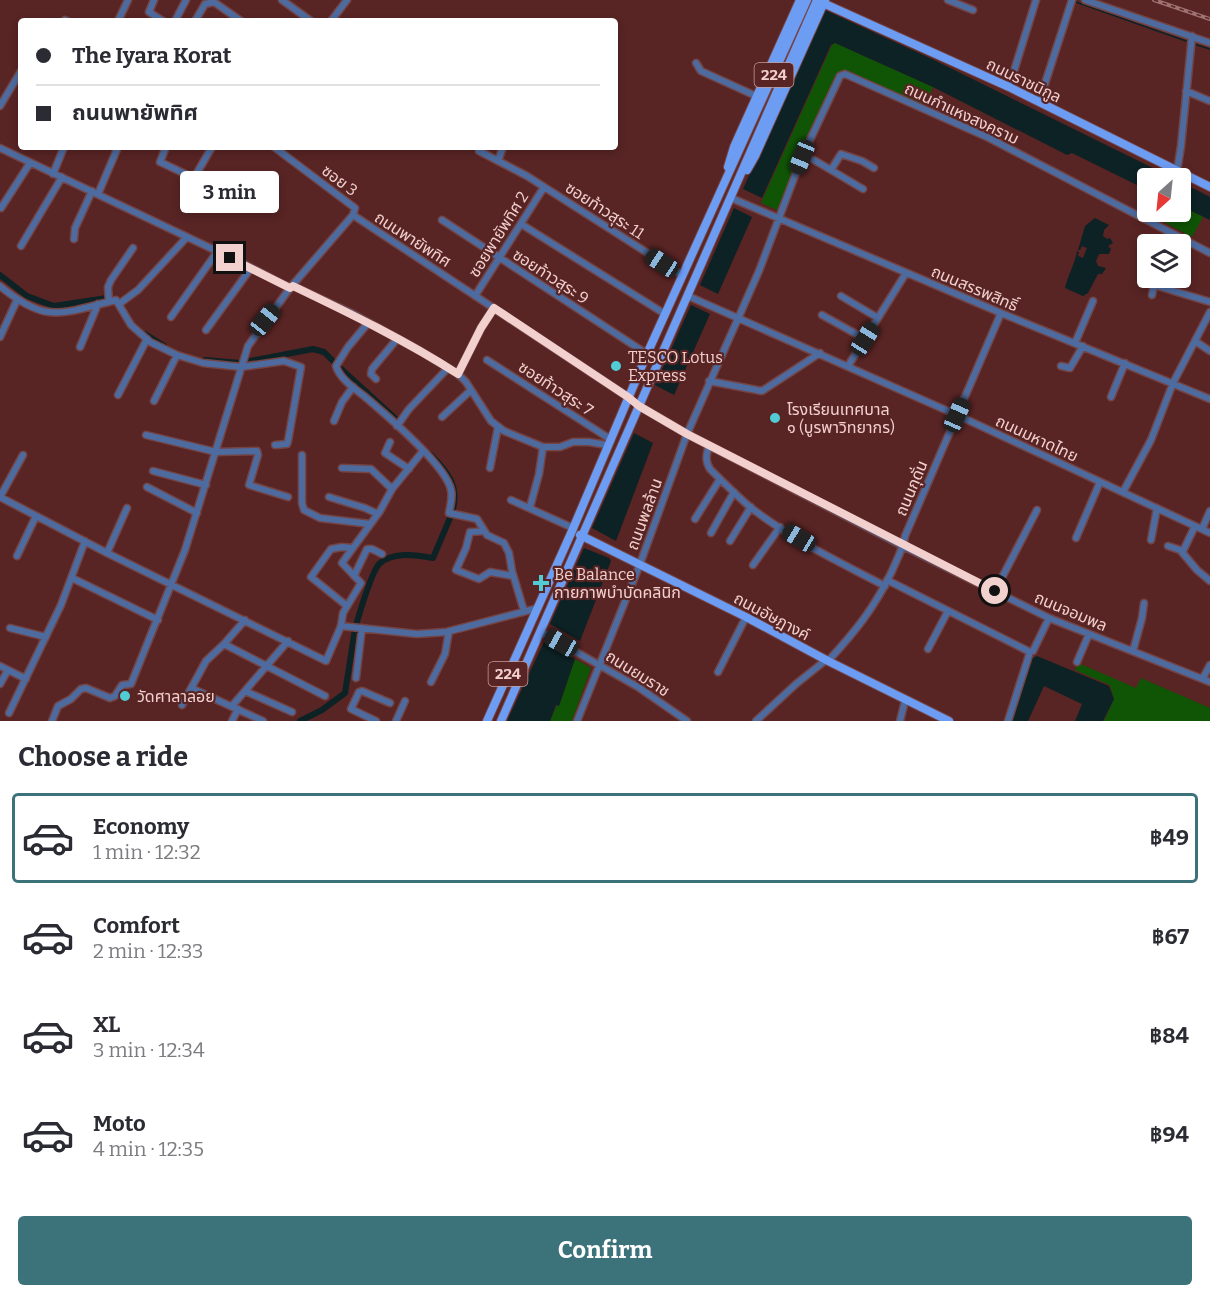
<!DOCTYPE html>
<html lang="en">
<head>
<meta charset="utf-8">
<style>
  :root { --surface:#fff; --page:#f2f2f3; --text:#2b2b33; --muted:#7c7c81; --line:#e1e1e2; --accent:#3c737b }
  body { margin:0; font-family:Bitter,"Noto Sans Thai",serif; background:var(--page); color:var(--text); height:100vh; display:flex; flex-direction:column; font-size:22px; white-space:nowrap }
  * { box-sizing:border-box; margin:0 }
  p { font-size:20px; color:var(--muted) }
  .icon { flex:none; width:33px; height:33px; fill:none; stroke:currentColor; stroke-width:2; stroke-linecap:round; stroke-linejoin:round }
  .map { position:relative; height:721px; overflow:hidden }
  .drawer { display:flex; flex-direction:column; background:var(--surface); flex:1 }
  .drawer>* { flex:none }
  .top-card { position:absolute; left:18px; top:18px; width:600px; height:132px; border-radius:6px; box-shadow:0 3px 9px #0003; display:grid; align-content:center; height:132px; padding:0 18px; background:var(--surface) }
  .needle { width:39px; rotate:207deg }
  .controls { position:absolute; left:1137px; top:168px; display:grid; gap:12px }
  .controls a { display:grid; place-items:center; width:54px; height:54px; border-radius:6px; background:var(--surface); box-shadow:0 3px 9px #0003; font-size:30px }
  .end { position:absolute; width:27px; height:27px; margin:-14px; border:8px solid #f2d0ce; background:#111; box-shadow:0 0 0 3px #111 }
  .from { border-radius:50% }
  .bubble { position:absolute; height:42px; border-radius:6px; background:var(--surface); box-shadow:0 3px 9px #0003; font-size:20px; font-weight:700; line-height:42px; text-align:center }
  .car { position:absolute; width:18px; height:36px; margin:-18px -9px; border-radius:8px; box-shadow:0 0 4px 2px #0007; background:linear-gradient(#222 24%,#8ab4d8 0 40%,#222 0 76%,#8ab4d8 0 86%,#222 0) }
  .top-card b { display:flex; align-items:center; gap:21px; height:57px; font-size:22px }
  .top-card b+b { border-top:2px solid var(--line) }
  .top-card i { width:15px; height:15px; background:var(--text) }
  ul { padding:0; list-style:none }
  li { display:flex; align-items:center; gap:18px; height:90px; margin:0 12px 9px; padding:0 6px; border:3px solid transparent; border-radius:6px }
  li div { flex:1 }
  li b { display:block; font-size:22px }
  li em { font-style:normal; font-weight:700 }
  li.active { border-color:var(--accent) }
  li>.icon { width:54px; height:54px; stroke-width:1.5 }
  h2 { padding:0 18px; font-size:27px; line-height:72px }
  .button { display:flex; gap:12px; margin-top:auto; padding:12px 18px }
  .button a { flex:1; height:69px; border-radius:6px; background:var(--accent); color:#fff; font-size:24px; font-weight:700; line-height:69px; text-align:center }
  .map>svg:first-child { display:block }
  .green { fill:#105406 }
  .water { fill:#0c2224 }
  .lines { fill:none; stroke-linecap:round; stroke-linejoin:round }
  .stream { stroke:#0c2224; stroke-width:1.5 }
  .canal { stroke:#0c2224; stroke-width:6 }
  .minor-casing { stroke:#744343; stroke-width:9 }
  .major-casing { stroke:#744343; stroke-width:10 }
  .minor { stroke:#4d6b9f; stroke-width:6 }
  .major { stroke:#6d9cf3; stroke-width:8 }
  .rail-casing { stroke:#9e7271; stroke-width:4 }
  .rail { stroke:#582424; stroke-width:1.5; stroke-dasharray:4.5; stroke-linecap:butt }
  .route { stroke:#f2d0ce; stroke-width:8 }
  .poi-dot { fill:#51ccd4; stroke:#582424; stroke-width:2 }
  .labels { text-anchor:middle; stroke-width:4.5; stroke-linejoin:round; paint-order:stroke }
  .shield { fill:#582424; stroke:#c49c9b; stroke-width:1.5 }
  .shield-label { font-size:15px; font-weight:bold; fill:#f2d0ce }
  .street-label { font-size:16px; fill:#f2d0ce; stroke:#582424 }
  .poi-label { font-size:16px; fill:#f2d0ce; stroke:#582424; text-anchor:start }
</style>
</head>
<body>
<div class="map">
<svg width="1210" height="721" viewBox="0 0 1210 721">
  <rect width="100%" height="100%" fill="#582424"/>
  <path class="green" d="M835,43L933,87L925,106L848,71H843L839,75L777,210L761,203L832,45Z
    M1147,206L1148,212H1180L1181,206L1203,217L1192,237L1145,212Z
    M575,659L591,668L572,721H550L557,705L559,706Z
    M1078,663L1136,688L1141,678L1210,708V721H1104L1114,699L1110,685L1075,670Z"/>
  <path class="water" d="M825,10L932,59L1173,178H1148L1147,190L1072,153L1067,155L933,87L835,43L831,45L762,198L743,189L823,11Z
    M1181,182L1210,197V220L1181,206Z
    M734,208L752,217L718,294L700,285Z
    M1095,218L1109,225L1104,230L1103,236L1107,239L1110,238L1113,243L1108,246L1111,249L1109,254H1099L1096,261L1098,266L1106,268L1102,274H1098L1088,293L1083,296L1065,288C1068,275 1075,264 1077,251L1079,252L1078,256L1083,258L1087,248L1082,246L1080,250H1078L1085,226Z
    M691,305L710,314L674,395L655,385Z
    M634,433L653,443L616,541L592,528Z
    M584,548L609,558L611,561L580,641L550,624Z
    M544,642L575,659L559,706L556,705L550,721H507Z
    M1037,656L1109,686L1114,699L1103,721H1075L1082,704L1044,686L1028,721H1012L1031,659Z"/>
  <g class="lines">
    <path class="stream" d="M1073,1L1186,41
      M1194,44L1210,49"/>
    <path class="canal" d="M0,275L27,296L54,306L107,298
      M145,334L164,346
      M205,360L240,363
      M245,362L313,349L324,352L335,363
      M339,367L398,421
      M431,455C447,471 459,486 453,509
      M356,625C360,612 371,573 379,564C393,551 417,555 433,558L450,518
      M300,721L322,710L345,693L355,629"/>
    <g class="minor-casing">
      <path id="minor" d="M154,0L149,12L163,21
        M282,0L311,21
        M948,0L973,10
        M1085,0L1210,43
        M65,20L67,21
        M118,21L128,0
        M175,21L186,0
        M195,21L205,4L214,2L241,21
        M331,21L347,0
        M696,63L701,71L756,96
        M1009,87L1036,0
        M1186,91L1210,101
        M1039,102L1072,0
        M0,106L21,71
        M166,147L160,162L194,178L212,147
        M274,147L355,208L353,215
        M481,147L479,151L527,176L682,275
        M0,148L244,264L290,288L353,215L628,397
        M814,160L863,189
        M498,161L503,147
        M831,170L841,154L862,161L874,168
        M1177,171L1181,146L1192,36
        M53,174L64,147
        M194,178L205,185
        M98,194L118,147
        M731,198L1001,313L1210,399
        M1,208L30,163
        M442,220L647,354
        M521,224L665,314
        M74,239L75,228L92,191
        M21,246L62,177
        M0,286C47,325 62,313 116,300L131,325L150,342L177,355L203,363L241,367L284,361L301,367L288,441L287,444L275,445
        M293,286L351,313L422,352L458,374L466,382L491,421L504,431L543,447H560L573,442H589L607,445
        M1152,295L1154,285L1210,302
        M475,296L544,187
        M688,296L957,415L1210,533
        M841,296L878,318
        M109,302L108,287L111,280L133,248
        M119,304L138,290L187,237
        M822,315L865,339
        M171,317L217,252
        M368,323L348,347L336,366C339,378 355,389 364,396C385,414 446,465 451,490C453,498 450,506 449,513L477,519L487,535L504,543L509,553L512,571L524,611
        M206,330L251,268
        M0,337L17,300
        M1195,341L1210,351
        M1075,343L1093,301
        M80,347L98,304
        M487,360L610,439
        M848,366L906,273
        M1061,366L1070,368L1083,346
        M458,374L481,328L494,308
        M376,379L371,374L372,369L397,339
        M709,381L762,391L820,353
        M118,395L147,339
        M1111,397L1125,363
        M154,401L177,355
        M639,406L687,434L903,546L1049,618L1210,682
        M442,417L471,390
        M334,421L342,402L353,387
        M397,426L409,409L448,368
        M146,435L216,452L257,451L258,455L249,485L288,497
        M390,442L385,453L409,469
        M709,446C706,455 705,461 710,469C723,482 736,495 750,507C791,539 839,562 885,586
        M23,455L0,497L107,553L326,661L341,626L343,613L361,583L342,563L380,511L392,489L423,451
        M302,455V503L304,510L320,518L370,524
        M342,468L371,469L392,489
        M490,468L498,427
        M153,471L206,485
        M147,487L197,513
        M1123,492L1151,440L1173,383L1210,312
        M329,497L365,508L378,514
        M511,500L573,528
        M530,507L539,474L543,447
        M695,519L720,479
        M1202,529L1210,511
        M484,531L470,532L466,548L456,570L479,579L490,572L513,576
        M711,533L734,492
        M1076,538L1100,482
        M1151,540L1157,508
        M730,541L751,507
        M1168,546L1183,551L1195,526
        M1181,551L1197,570L1210,581
        M107,553L127,508
        M17,556L36,516
        M753,565L780,527
        M354,576L367,549H372L382,554
        M72,578L158,620
        M887,580L1030,652L1033,651L1049,618
        M995,591L1037,510
        M347,606L311,577L331,549L342,547L352,548
        M341,626L417,634L446,632L538,608
        M10,628L46,637
        M541,632L638,687L687,721
        M224,644L325,696
        M928,649L948,611
        M1133,651L1142,618L1144,603
        M828,661C855,632 875,607 892,571C897,559 903,549 905,536L1001,313
        M1077,662L1089,634
        M0,666L26,679
        M718,672L746,617
        M356,678L362,628
        M1203,678L1210,665
        M431,682L445,654L449,631
        M0,684L8,670
        M191,688L263,721
        M245,691L292,712
        M182,705L206,661L224,644L245,620
        M232,706L288,641
        M9,713L61,605L85,541
        M52,721L58,706L71,699L81,689L86,688L110,698L115,696L122,685L131,684L185,550L248,346L290,288
        M232,721L238,709
        M376,721L351,709L359,692L362,691L390,703
        M396,721L405,701
        M577,721L640,564L687,434L759,271L802,157L840,76L845,74L989,138L1210,253
        M756,721L796,684L826,660
        M900,721L905,701
        M1008,721L1030,652"/>
    </g>
    <g class="major-casing">
      <path id="major" d="M823,3L1009,87L1210,187
        M728,167L734,147L800,0
        M747,170L755,156L825,0
        M580,535L746,617L828,661L949,721
        M487,721L572,531L647,354L807,0
        M501,721L817,0"/>
    </g>
    <use href="#minor" class="minor"/>
    <use href="#major" class="major"/>
    <g class="rail-casing">
      <path id="rail" d="M1154,0L1210,19"/>
    </g>
    <use href="#rail" class="rail"/>
  </g>
  <g class="lines">
    <path class="route" d="M230,258L290,288L293,286C349,313 405,340 458,374L481,328L494,308L628,397L639,406L687,434L995,591"/>
  </g>
  <g class="poi-dot">
    <circle cx="616" cy="366" r="6"/>
    <circle cx="775" cy="418" r="6"/>
    <path d="M538 574h6v6h6v6h-6v6h-6v-6h-6v-6h6z"/>
    <circle cx="125" cy="696" r="6"/>
  </g>
  <g class="labels">
    <g class="shield">
      <rect x="754.5" y="63" width="39" height="24" rx="4.5"/>
      <rect x="488.5" y="662" width="39" height="24" rx="4.5"/>
    </g>
    <g class="shield-label">
      <text x="774" y="80">224</text>
      <text x="508" y="679">224</text>
    </g>
    <g class="street-label">
      <text transform="translate(1024 80) rotate(26)" y="6">ถนนราชนิกูล</text>
      <text transform="translate(962 113) rotate(25)" y="6">ถนนกำแหงสงคราม</text>
      <text transform="translate(340 180) rotate(37)" y="6">ซอย 3</text>
      <text transform="translate(605 210) rotate(33)" y="6">ซอยท้าวสุระ 11</text>
      <text transform="translate(498 234) rotate(-58)" y="6">ซอยพายัพทิศ 2</text>
      <text transform="translate(413 239) rotate(33)" y="6">ถนนพายัพทิศ</text>
      <text transform="translate(551 276) rotate(33)" y="6">ซอยท้าวสุระ 9</text>
      <text transform="translate(975 288) rotate(23)" y="6">ถนนสรรพสิทธิ์</text>
      <text transform="translate(556 388) rotate(33)" y="6">ซอยท้าวสุระ 7</text>
      <text transform="translate(1037 438) rotate(25)" y="6">ถนนมหาดไทย</text>
      <text transform="translate(911 488) rotate(-67)" y="6">ถนนกุดั่น</text>
      <text transform="translate(644 514) rotate(-70)" y="6">ถนนพลล้าน</text>
      <text transform="translate(1071 611) rotate(23)" y="6">ถนนจอมพล</text>
      <text transform="translate(772 616) rotate(28)" y="6">ถนนอัษฎางค์</text>
      <text transform="translate(638 673) rotate(32)" y="6">ถนนยมราช</text>
    </g>
    <g class="poi-label">
      <text x="628" y="363">TESCO Lotus<tspan x="628" dy="18">Express</tspan></text>
      <text x="787" y="415">โรงเรียนเทศบาล<tspan x="787" dy="18">๑ (บูรพาวิทยากร)</tspan></text>
      <text x="554" y="580">Be Balance<tspan x="554" dy="18">กายภาพบำบัดคลินิก</tspan></text>
      <text x="137" y="702">วัดศาลาลอย</text>
    </g>
  </g>
</svg>
<div class="controls">
<a><svg class="needle" viewBox="-14 -14 28 28"><path d="M0-13l5 13h-10z" fill="#e53935"/><path d="M0 13l5-13h-10z" fill="#7c7c81"/></svg></a>
<a><svg class="icon" aria-label="layers" viewBox="0 0 24 24"><path d="M12 4l9 5-9 5-9-5zM3 14l9 5 9-5"/></svg></a>
</div>
<i class="end from" style="left:995px;top:591px"></i>
<i class="end" style="left:230px;top:258px"></i>
<div class="bubble" style="left:180px;top:171px;width:99px">3 min</div>
<i class="car" style="left:802px;top:157px;rotate:202deg"></i>
<i class="car" style="left:662px;top:263px;rotate:303deg"></i>
<i class="car" style="left:265px;top:320px;rotate:39deg"></i>
<i class="car" style="left:865px;top:339px;rotate:32deg"></i>
<i class="car" style="left:957px;top:415px;rotate:24deg"></i>
<i class="car" style="left:799px;top:538px;rotate:301deg"></i>
<i class="car" style="left:561px;top:643px;rotate:299deg"></i>
<div class="top-card">
<b><i class="from"></i>The Iyara Korat</b>
<b><i></i>ถนนพายัพทิศ</b>
</div>
</div>
<section class="drawer">
<h2>Choose a ride</h2>
<ul>
<li class="active"><svg class="icon" aria-label="car" viewBox="0 0 24 24"><path d="M5 17H2v-5l4-1 3-4h7l3 4 3 1v5h-3M9 17h6M6 11h13"/><circle cx="7" cy="17" r="2"/><circle cx="17" cy="17" r="2"/></svg><div><b>Economy</b><p>1 min · 12:32</p></div><em>฿49</em></li>
<li><svg class="icon" aria-label="car" viewBox="0 0 24 24"><path d="M5 17H2v-5l4-1 3-4h7l3 4 3 1v5h-3M9 17h6M6 11h13"/><circle cx="7" cy="17" r="2"/><circle cx="17" cy="17" r="2"/></svg><div><b>Comfort</b><p>2 min · 12:33</p></div><em>฿67</em></li>
<li><svg class="icon" aria-label="car" viewBox="0 0 24 24"><path d="M5 17H2v-5l4-1 3-4h7l3 4 3 1v5h-3M9 17h6M6 11h13"/><circle cx="7" cy="17" r="2"/><circle cx="17" cy="17" r="2"/></svg><div><b>XL</b><p>3 min · 12:34</p></div><em>฿84</em></li>
<li><svg class="icon" aria-label="car" viewBox="0 0 24 24"><path d="M5 17H2v-5l4-1 3-4h7l3 4 3 1v5h-3M9 17h6M6 11h13"/><circle cx="7" cy="17" r="2"/><circle cx="17" cy="17" r="2"/></svg><div><b>Moto</b><p>4 min · 12:35</p></div><em>฿94</em></li>
</ul>
<div class="button"><a>Confirm</a></div>
</section>
</body>
</html>
